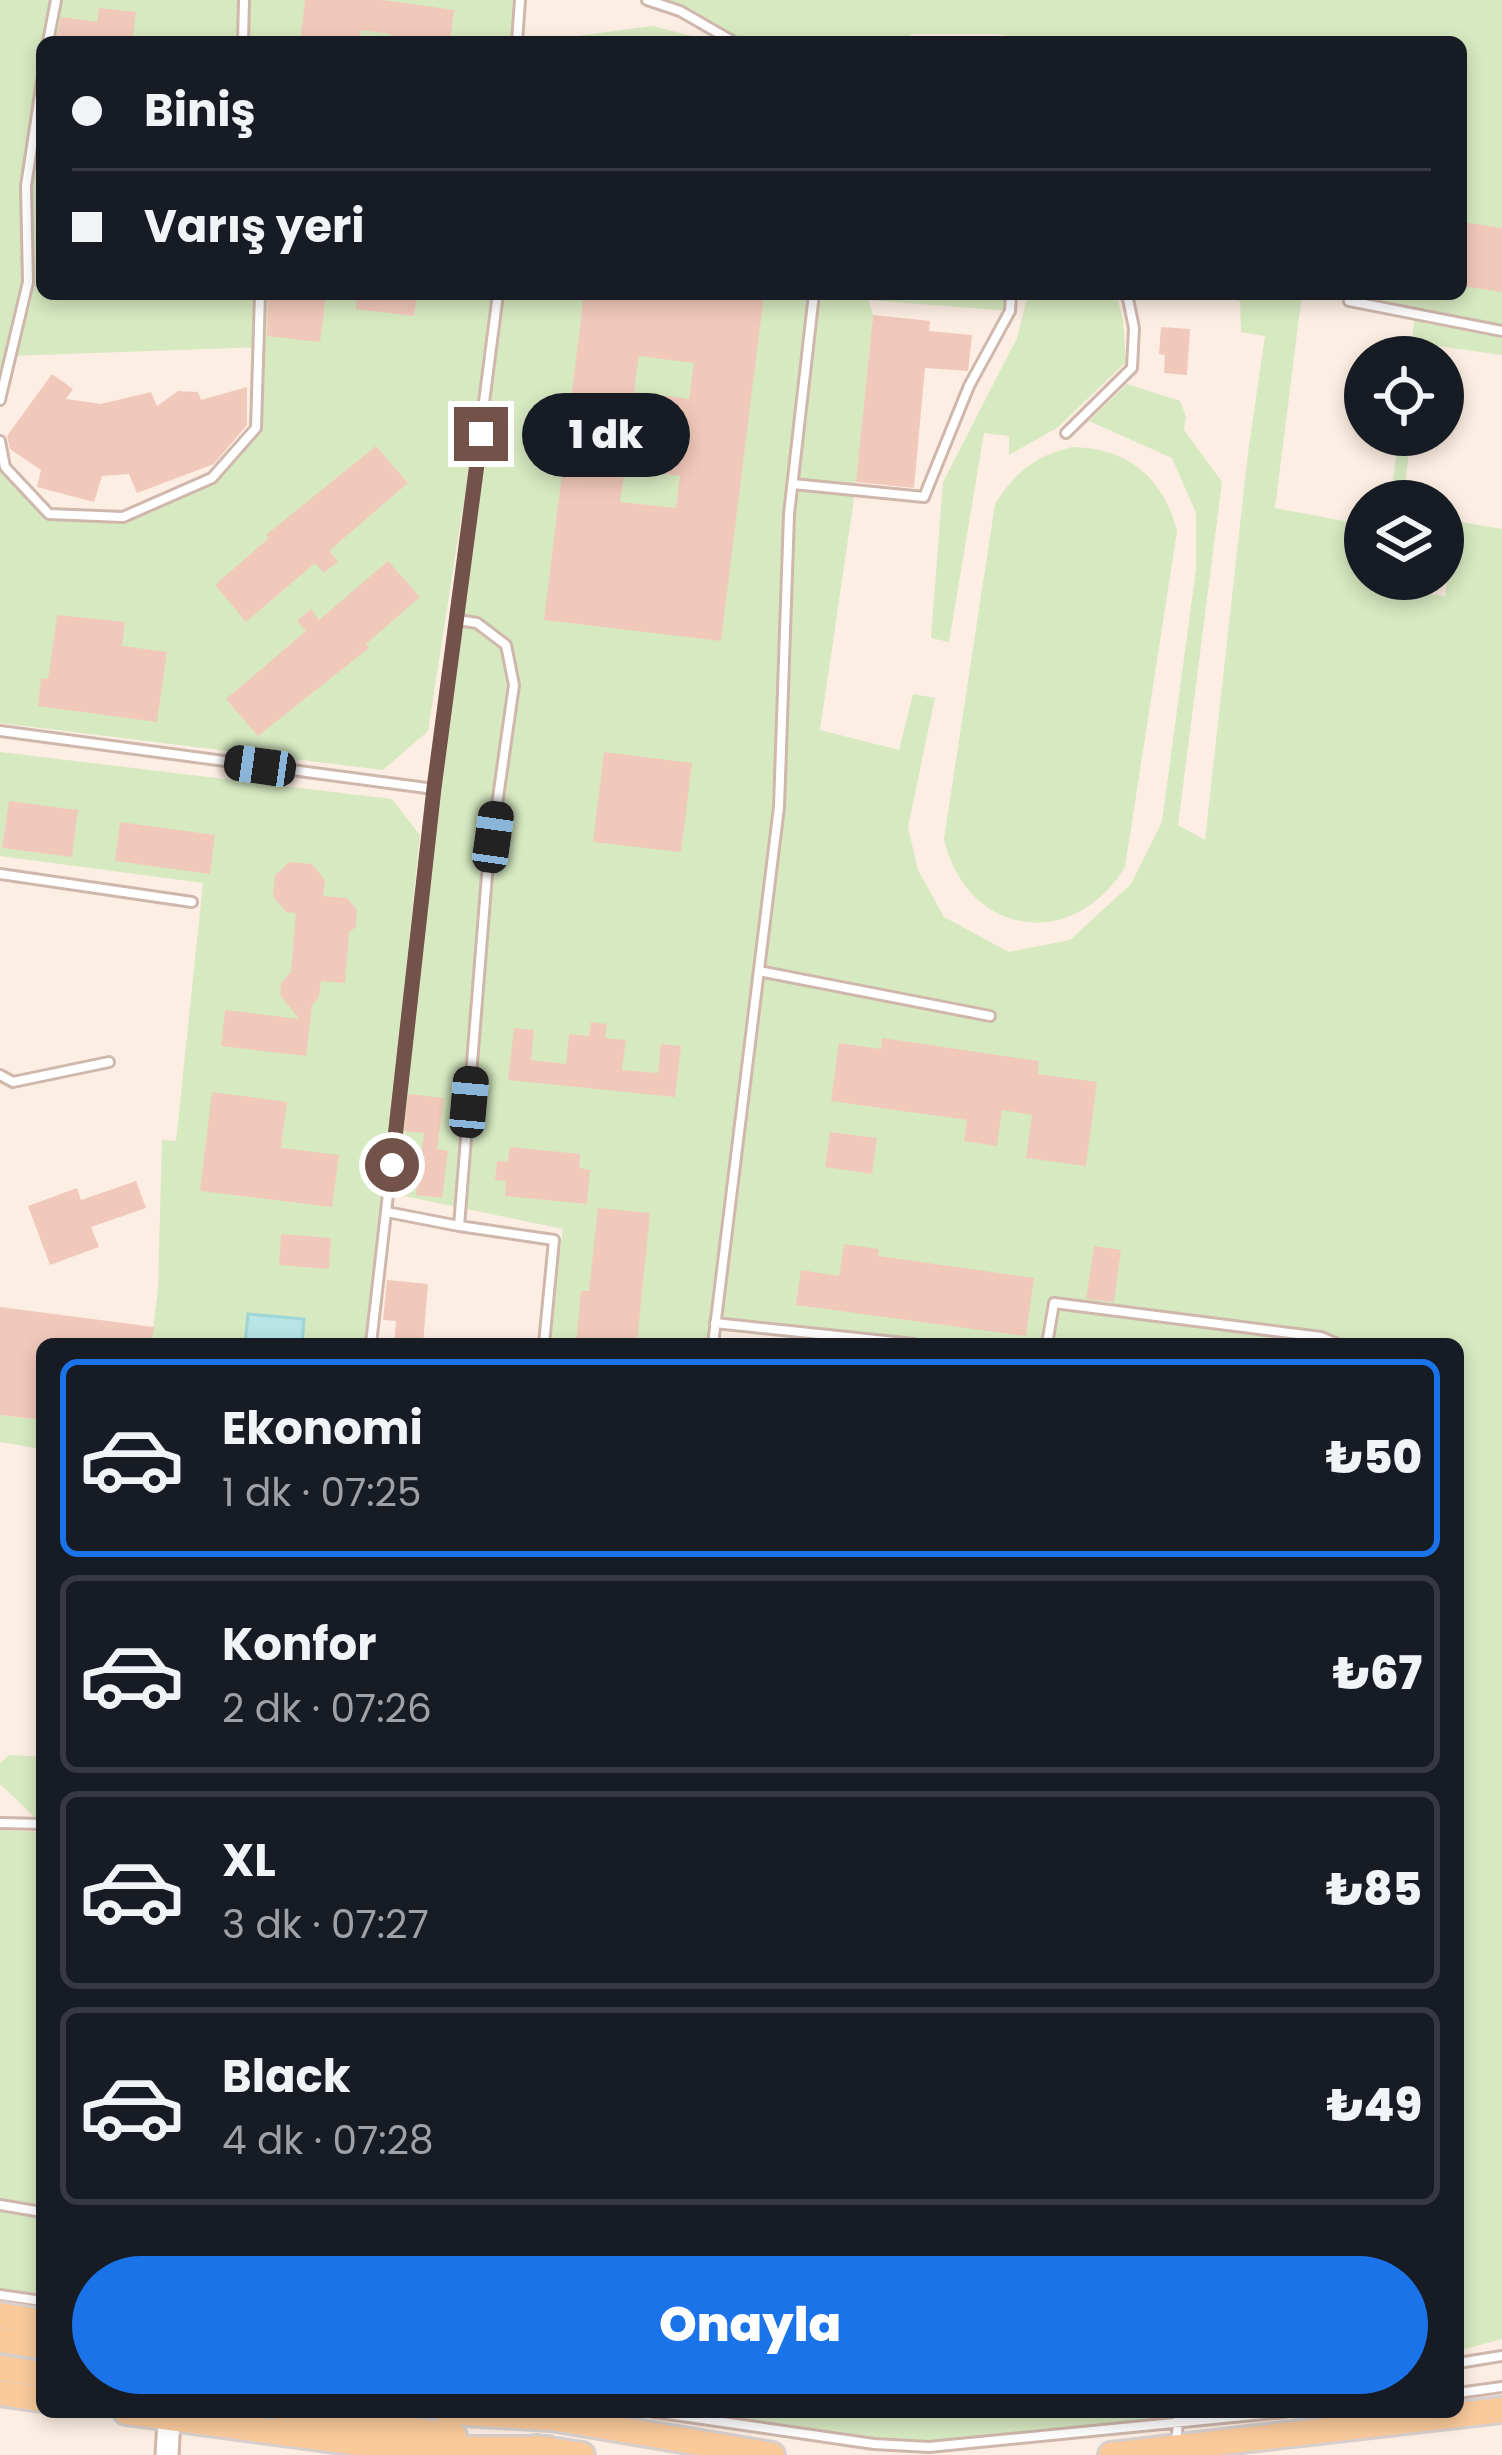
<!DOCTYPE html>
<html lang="tr">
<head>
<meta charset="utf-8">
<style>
  :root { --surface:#171b24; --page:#242831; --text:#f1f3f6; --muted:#9ea1a6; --line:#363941; --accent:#1a73e8 }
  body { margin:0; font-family:Poppins,sans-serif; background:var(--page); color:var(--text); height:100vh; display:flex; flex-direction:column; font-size:45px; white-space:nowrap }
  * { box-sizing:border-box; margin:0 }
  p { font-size:39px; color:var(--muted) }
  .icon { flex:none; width:66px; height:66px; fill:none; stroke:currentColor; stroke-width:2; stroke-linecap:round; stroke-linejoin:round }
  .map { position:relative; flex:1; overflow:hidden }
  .details { position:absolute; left:36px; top:1338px; width:1428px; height:1080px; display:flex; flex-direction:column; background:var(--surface); border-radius:18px; box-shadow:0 6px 18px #0003 }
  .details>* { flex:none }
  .banner { position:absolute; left:36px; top:36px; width:1431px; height:264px; border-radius:18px; box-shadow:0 6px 18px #0003; display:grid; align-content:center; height:264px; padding:0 36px; background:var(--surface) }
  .fabs { position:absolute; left:1344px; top:336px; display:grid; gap:24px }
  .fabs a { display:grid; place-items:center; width:120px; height:120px; border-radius:50%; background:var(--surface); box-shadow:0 6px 18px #0003; font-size:60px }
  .end { position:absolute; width:54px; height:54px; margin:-27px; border:15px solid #735249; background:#fff; box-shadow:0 0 0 6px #fff }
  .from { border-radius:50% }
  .bubble { position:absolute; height:84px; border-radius:42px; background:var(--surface); box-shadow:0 6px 18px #0003; font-size:39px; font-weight:800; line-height:84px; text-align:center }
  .car { position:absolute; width:36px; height:72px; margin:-36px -18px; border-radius:15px; box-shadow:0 0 9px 3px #0007; background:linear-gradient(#222 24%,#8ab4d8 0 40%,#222 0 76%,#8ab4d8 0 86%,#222 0) }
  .banner b { display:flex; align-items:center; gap:42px; height:114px; font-size:45px }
  .banner b+b { border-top:3px solid var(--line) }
  .banner i { width:30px; height:30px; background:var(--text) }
  ul { padding:21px 0 0; list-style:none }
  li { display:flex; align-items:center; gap:36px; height:198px; margin:0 24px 18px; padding:0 12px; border:6px solid var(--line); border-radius:18px }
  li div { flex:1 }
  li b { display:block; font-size:45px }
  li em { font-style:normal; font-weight:800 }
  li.active { border-color:var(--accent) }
  li>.icon { width:108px; height:108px; stroke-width:1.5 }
  .button { display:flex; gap:24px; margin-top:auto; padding:24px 36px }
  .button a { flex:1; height:138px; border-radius:72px; background:var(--accent); color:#fff; font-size:48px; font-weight:800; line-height:138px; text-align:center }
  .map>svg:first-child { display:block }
  .green { fill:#d7e9c1 }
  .water { fill:#b7e4e5; stroke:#9ed5d6; stroke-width:3 }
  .building { fill:#f1c9ba; fill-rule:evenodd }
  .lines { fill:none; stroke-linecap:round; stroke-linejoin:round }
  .service-casing { stroke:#cfb7ac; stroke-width:14 }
  .secondary-casing { stroke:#d2b6a9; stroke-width:27 }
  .primary-casing { stroke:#d8cfcc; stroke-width:30 }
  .service { stroke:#fff; stroke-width:8 }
  .secondary { stroke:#fff; stroke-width:21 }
  .primary { stroke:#faca9b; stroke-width:24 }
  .route { stroke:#735249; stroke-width:15 }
</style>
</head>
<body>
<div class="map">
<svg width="1502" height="2455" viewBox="0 0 1502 2455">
  <rect width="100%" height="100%" fill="#fceee2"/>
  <path class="green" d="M0,0H520L517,42H42V294H496L428,731L383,770L0,723V441L5,467L49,514L124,517L212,478L256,428L260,347L10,356L0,400Z
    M647,0H1502V355L1423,344L1420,357H1410L1415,314L1349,301L1348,296L1322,294H1461V42H1057L995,34H911L908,42H734L680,11Z
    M653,26L715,42H531Z
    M498,294H1011L1010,311L868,300L873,315L856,485L820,730L899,750L913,694L935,698L908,827L918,870L944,917L1009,952L1070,940L1131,884L1162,822L1196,569V513L1172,458L1089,421L1127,384L1180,401L1186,417L1184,430L1222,482L1178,825L1205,840L1248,453L1265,336L1241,332L1240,301L1204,294H1302L1275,508L1365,525V579H1389L1388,589L1445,596L1454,541L1447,539L1450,520L1502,529V2339L1458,2351V1344H914L716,1323L713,1344H547L563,1229L399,1195L396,1140Z
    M1028,294H1116L1123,319L1126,362L1057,428L1009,455V436L984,433L949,642L931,638L943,482L1017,338Z
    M1399,435H1411L1403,501H1390Z
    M1072,447C1128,448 1163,477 1177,531L1125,867C1073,952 967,937 944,839L995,504C1015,472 1035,456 1072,447Z
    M0,752L392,799L420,835L368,1344H151L158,1289L162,1140L176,1141L203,883L0,856Z
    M0,1415L42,1420V1449L0,1442Z
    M9,1755L42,1757V1824L0,1784V1763Z
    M0,1830L42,1832V2301L0,2295Z
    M654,2412H1179L1178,2423L977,2444H874Z"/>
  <path class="water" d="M248,1314L304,1319L302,1344H245Z"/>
  <path class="building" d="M305,0H383L454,10L450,42H390L391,34L361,30L359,42H300Z
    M99,8L136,12L132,42H56L61,17L97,22Z
    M1461,222L1502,228V292L1461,286Z
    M268,294H326L320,342L267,336Z
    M357,294H417L414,316L356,309Z
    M584,294H764L721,641L544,620ZM639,356L694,363L689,399L634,392ZM625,469L680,476L676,508L620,502Z
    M873,315L930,321L929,331L972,335L968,371L925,368L914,488L856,482Z
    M1161,327L1190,329L1187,375L1164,373L1165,355L1159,354Z
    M52,374L73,389L66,399L101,404L151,392L157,406L178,391L198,392L201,400L247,387V425L214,464L137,493L129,474L102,476L94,502L37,487L41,470L10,449L7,436Z
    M376,446L408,483L329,551L338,561L324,573L315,563L246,622L215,585L269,538L266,535Z
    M388,561L420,597L366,644L369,648L258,736L226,699L306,631L297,621L311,609L319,620Z
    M57,615L125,622L122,646L167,652L157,722L38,706L41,678L48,679Z
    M604,752L692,763L681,852L593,842Z
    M9,801L78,810L72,857L2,848Z
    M120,822L215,835L210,874L115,861Z
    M290,862L312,864L325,880L323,896L347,898L357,910L356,927L349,932L345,983L321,981L319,997L312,1005L306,1056L221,1046L225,1010L299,1019L280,995L281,983L291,972L296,913L286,912L273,896L275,875Z
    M591,1022L607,1024L605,1038L626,1040L622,1070L658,1073L661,1044L681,1046L675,1097L508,1080L514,1028L534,1030L531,1060L566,1064L569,1034L589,1036Z
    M882,1038L1039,1061L1038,1074L1097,1082L1086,1166L1026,1158L1032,1115L1002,1110L997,1146L964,1141L967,1120L831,1101L839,1043L881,1049Z
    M212,1092L287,1102L281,1148L339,1155L332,1207L200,1191Z
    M408,1094L444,1098L437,1149L448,1151L442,1198L416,1195L424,1133L404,1131Z
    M830,1132L877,1138L872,1174L825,1167Z
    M510,1147L580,1154L579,1168L590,1170L587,1204L505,1196L506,1181L495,1180L497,1161L508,1162Z
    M136,1181L146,1208L91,1227L99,1247L50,1265L28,1206L77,1188L81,1200Z
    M598,1208L650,1213L637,1342L576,1344L581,1291H589Z
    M281,1234L331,1238L329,1269L279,1265Z
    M844,1244L879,1249L878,1256L1034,1278L1026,1336L796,1305L801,1270L839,1276Z
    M1094,1246L1121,1250L1114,1302L1086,1299Z
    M387,1280L428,1284L423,1344H394L396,1321L383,1320Z
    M0,1307L154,1327L151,1344H42V1420L0,1415Z"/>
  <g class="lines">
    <g class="service-casing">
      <path id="service" d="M647,0L680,11L734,42
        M48,42L56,0
        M243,42L244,0
        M517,42L520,0
        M1349,301L1502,331
        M0,400L28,282L26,186L42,81
        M1066,433L1132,368L1134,328L1127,294
        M0,441L5,467L49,514L123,517L212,478L256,428L260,294
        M793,484L924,497L969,386L1010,311L1011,294
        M0,731L434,789
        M0,874L192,902
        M759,971L990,1016
        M0,1075L13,1082L109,1062
        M387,1212L459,1226L487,875L514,685L506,645L477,623L458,620
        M459,1226L554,1240L544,1344
        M715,1323L914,1344
        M371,1344L434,789L498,294
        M713,1344L779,807L789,514L814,294
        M1047,1344L1054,1303L1321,1337L1337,1344
        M0,1823L42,1824
        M0,2205L42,2212
        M0,2295L42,2301
        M1458,2363L1502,2356
        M1458,2393L1502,2387
        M654,2412L874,2444L929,2447L1285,2412
        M1176,2444L1179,2412"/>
    </g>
    <g class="secondary-casing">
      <path id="secondary" d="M167,2455L169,2419"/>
    </g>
    <g class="primary-casing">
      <path id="primary" d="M0,2315L42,2322
        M0,2340L42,2346
        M0,2368L42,2374
        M0,2393L42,2399
        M126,2412L404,2449H548
        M284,2412L454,2436
        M446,2412L552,2418L772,2455
        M536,2448L582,2455
        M1111,2455L1502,2410"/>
    </g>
    <use href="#service" class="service"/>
    <use href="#secondary" class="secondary"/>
    <use href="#primary" class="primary"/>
  </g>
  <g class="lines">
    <path class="route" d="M392,1165L434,788L481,434"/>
  </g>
</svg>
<div class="fabs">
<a><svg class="icon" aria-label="locate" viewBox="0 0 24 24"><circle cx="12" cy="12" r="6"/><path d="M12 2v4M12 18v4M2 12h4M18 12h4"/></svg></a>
<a><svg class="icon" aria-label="layers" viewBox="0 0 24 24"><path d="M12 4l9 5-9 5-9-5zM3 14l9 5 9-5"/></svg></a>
</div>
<i class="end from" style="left:392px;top:1165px"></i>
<i class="end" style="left:481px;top:434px"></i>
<div class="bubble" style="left:522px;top:393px;width:168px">1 dk</div>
<i class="car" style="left:260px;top:766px;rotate:278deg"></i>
<i class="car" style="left:493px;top:837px;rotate:8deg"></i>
<i class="car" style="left:469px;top:1102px;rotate:5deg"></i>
<div class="banner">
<b><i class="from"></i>Biniş</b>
<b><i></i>Varış yeri</b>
</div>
<section class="details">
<ul>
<li class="active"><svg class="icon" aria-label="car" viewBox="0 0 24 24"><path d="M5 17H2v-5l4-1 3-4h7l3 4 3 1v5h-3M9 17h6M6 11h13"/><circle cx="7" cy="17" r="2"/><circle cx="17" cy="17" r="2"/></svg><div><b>Ekonomi</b><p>1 dk · 07:25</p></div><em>₺50</em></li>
<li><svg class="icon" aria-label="car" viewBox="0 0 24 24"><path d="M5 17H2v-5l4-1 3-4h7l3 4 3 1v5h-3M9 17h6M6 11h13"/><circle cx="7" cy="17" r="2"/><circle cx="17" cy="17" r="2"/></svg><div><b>Konfor</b><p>2 dk · 07:26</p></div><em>₺67</em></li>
<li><svg class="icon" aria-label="car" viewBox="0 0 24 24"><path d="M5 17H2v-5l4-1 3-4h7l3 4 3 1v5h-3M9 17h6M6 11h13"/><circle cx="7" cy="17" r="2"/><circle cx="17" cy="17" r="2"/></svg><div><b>XL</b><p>3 dk · 07:27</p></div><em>₺85</em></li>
<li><svg class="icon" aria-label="car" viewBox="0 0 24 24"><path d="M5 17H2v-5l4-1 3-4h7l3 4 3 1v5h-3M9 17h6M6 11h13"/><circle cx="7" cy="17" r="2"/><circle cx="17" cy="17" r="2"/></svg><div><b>Black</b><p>4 dk · 07:28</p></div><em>₺49</em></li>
</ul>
<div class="button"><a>Onayla</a></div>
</section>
</div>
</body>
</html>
